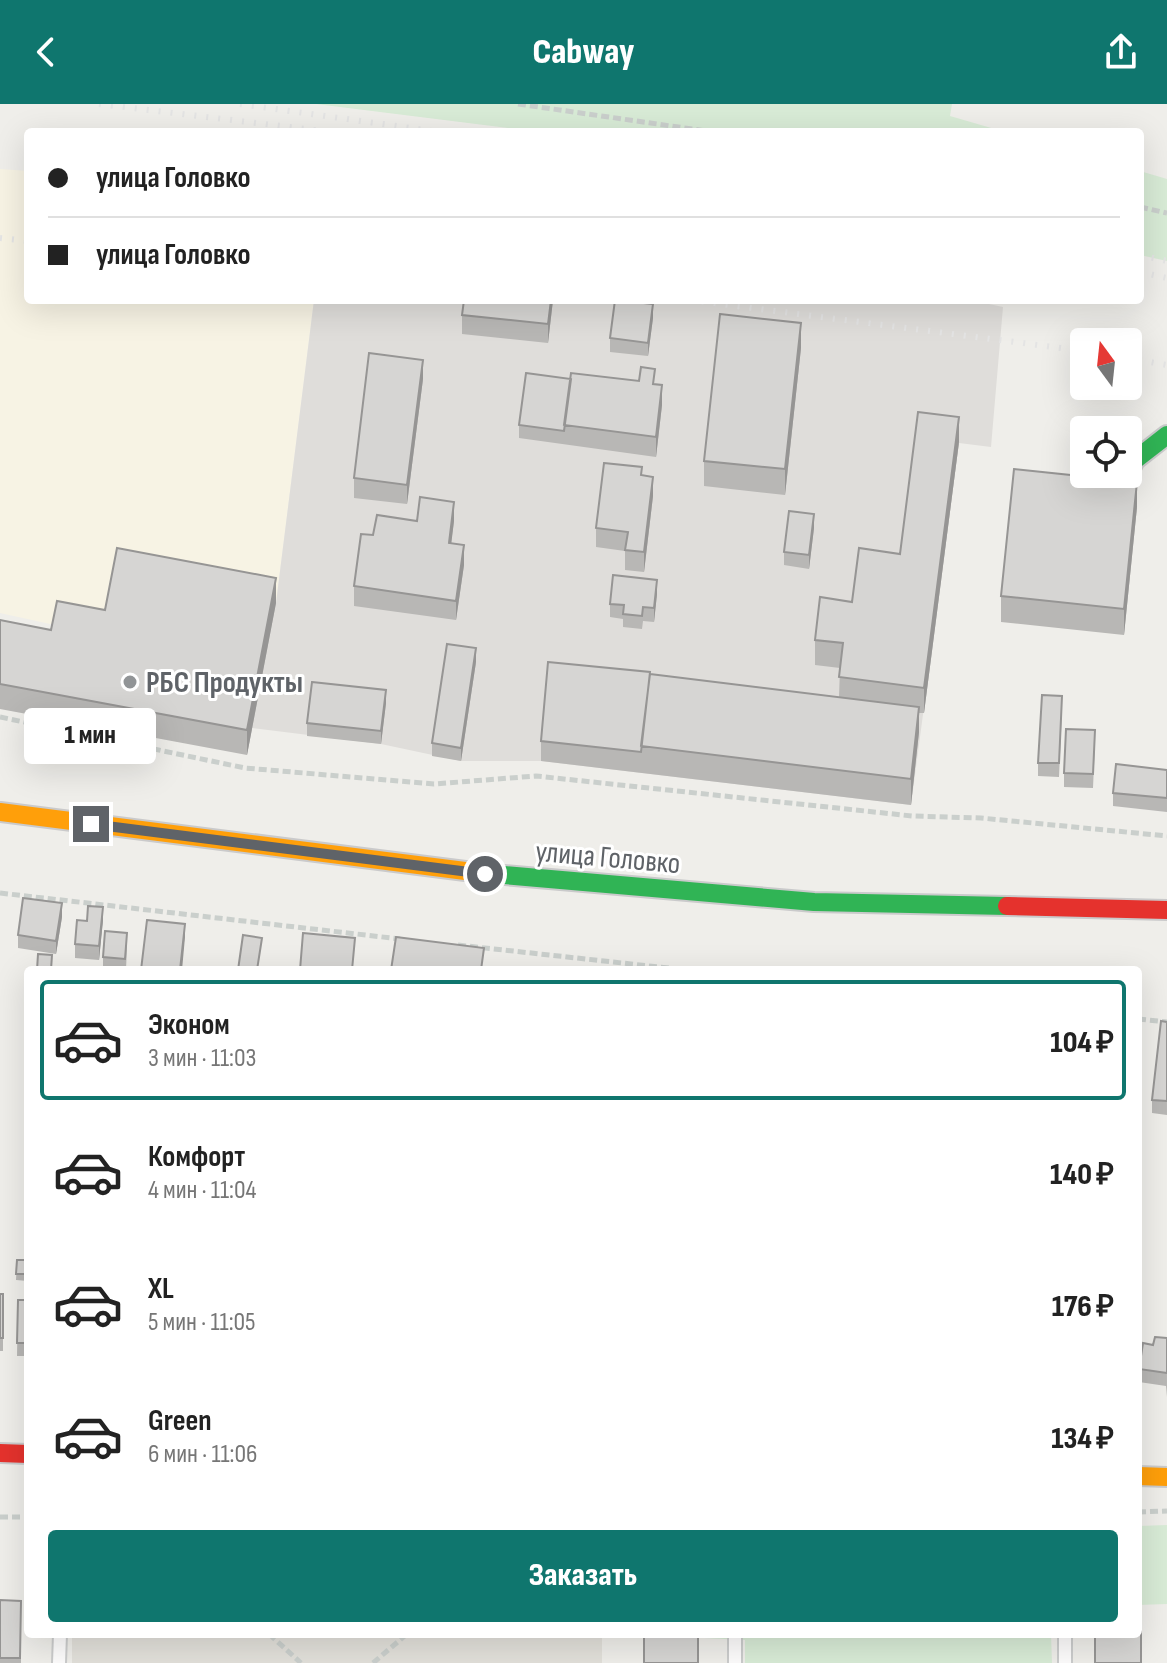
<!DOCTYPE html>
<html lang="ru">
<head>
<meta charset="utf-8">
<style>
  :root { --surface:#fff; --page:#f2f2f2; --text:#222; --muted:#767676; --line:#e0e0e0; --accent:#0f766e }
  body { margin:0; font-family:"Sofia Sans Condensed",sans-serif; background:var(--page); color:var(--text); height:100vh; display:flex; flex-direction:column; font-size:30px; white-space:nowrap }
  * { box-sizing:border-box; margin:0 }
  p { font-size:26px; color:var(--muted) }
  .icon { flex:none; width:44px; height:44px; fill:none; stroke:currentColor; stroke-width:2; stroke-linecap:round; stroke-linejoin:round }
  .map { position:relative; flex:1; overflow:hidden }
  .side { position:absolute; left:24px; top:862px; width:1118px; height:672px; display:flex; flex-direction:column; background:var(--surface); border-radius:8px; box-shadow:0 8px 32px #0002 }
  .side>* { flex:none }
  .banner { position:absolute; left:24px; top:24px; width:1120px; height:176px; border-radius:8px; box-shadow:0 8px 32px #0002; display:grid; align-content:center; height:176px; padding:0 24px; background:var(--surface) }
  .needle { width:52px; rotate:345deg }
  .tools { position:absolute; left:1070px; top:224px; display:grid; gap:16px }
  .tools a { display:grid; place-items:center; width:72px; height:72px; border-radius:8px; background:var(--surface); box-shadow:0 8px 32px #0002; font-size:40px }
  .end { position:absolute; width:36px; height:36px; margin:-18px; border:10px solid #5f6368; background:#fff; box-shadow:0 0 0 4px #fff }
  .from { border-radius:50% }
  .bubble { position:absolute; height:56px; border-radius:8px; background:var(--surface); box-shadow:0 8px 32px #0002; font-size:26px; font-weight:800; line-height:56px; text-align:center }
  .banner b { display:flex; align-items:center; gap:28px; height:76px; font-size:30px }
  .banner b+b { border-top:2px solid var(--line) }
  .banner i { width:20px; height:20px; background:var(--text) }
  ul { padding:14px 0 0; list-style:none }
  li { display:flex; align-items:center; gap:24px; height:120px; margin:0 16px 12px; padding:0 8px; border:4px solid transparent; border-radius:8px }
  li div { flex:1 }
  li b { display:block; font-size:30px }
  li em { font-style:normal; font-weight:800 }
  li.active { border-color:var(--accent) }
  li>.icon { width:72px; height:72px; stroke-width:1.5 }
  .button { display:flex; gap:16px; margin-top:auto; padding:16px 24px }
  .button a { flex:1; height:92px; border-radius:8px; background:var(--accent); color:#fff; font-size:32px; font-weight:800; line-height:92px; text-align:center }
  header { display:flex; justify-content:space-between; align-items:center; height:104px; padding:0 24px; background:var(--accent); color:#fff; font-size:36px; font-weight:800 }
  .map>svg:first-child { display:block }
  .commercial { fill:#f7f3e4 }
  .industrial { fill:#dfddda }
  .education { fill:#e2e0da }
  .green { fill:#d8ebd6 }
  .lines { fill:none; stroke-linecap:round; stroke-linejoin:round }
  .lane-casing { stroke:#cbcccc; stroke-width:16 }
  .fast-casing { stroke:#cacacb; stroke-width:22 }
  .slow-casing { stroke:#cacacb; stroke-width:22 }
  .jam-casing { stroke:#cacacb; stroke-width:22 }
  .path { stroke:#cacfcc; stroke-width:5; stroke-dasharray:8 4; stroke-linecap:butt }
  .lane { stroke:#fdfcfc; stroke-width:12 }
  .fast { stroke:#30b455; stroke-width:18 }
  .slow { stroke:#ff9f0a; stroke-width:18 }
  .jam { stroke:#e5322d; stroke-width:18 }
  .rail { stroke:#e4e4e4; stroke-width:6; stroke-dasharray:2 10; stroke-linecap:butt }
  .wall { fill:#b8b7b5 }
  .shaded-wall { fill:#969594 }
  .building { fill:#d6d5d3; stroke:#969594; stroke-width:2 }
  .route { stroke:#5f6368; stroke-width:10 }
  .poi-dot { fill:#919496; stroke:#fff; stroke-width:3 }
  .labels { text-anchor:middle; stroke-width:6; stroke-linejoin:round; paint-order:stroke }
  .poi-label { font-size:30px; font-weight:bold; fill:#5f6368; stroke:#fff; text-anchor:start }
  .street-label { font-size:30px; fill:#5f6368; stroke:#fff }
</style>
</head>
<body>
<header><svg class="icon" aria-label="back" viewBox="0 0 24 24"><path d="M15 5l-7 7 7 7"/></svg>Cabway<svg class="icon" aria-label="share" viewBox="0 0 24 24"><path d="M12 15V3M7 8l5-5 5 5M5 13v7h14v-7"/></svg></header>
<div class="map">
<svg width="1167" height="1559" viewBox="0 0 1167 1559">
  <rect width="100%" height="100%" fill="#efeeea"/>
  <path class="commercial" d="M0,65L28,67V196H314L276,499L118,469L105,532L0,509Z"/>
  <path class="industrial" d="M314,196H970L1003,203L991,343L959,339L911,701L541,657H461L381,640L252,624L276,499Z"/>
  <path class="education" d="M72,1530H602V1559H72Z"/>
  <path class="green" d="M316,0H952L950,12L1005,28H540Z
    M1140,67L1167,75V157L1140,151Z
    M1167,1421V1500L1138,1501V1422Z
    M623,1530H1051L1052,1559H745V1536Z"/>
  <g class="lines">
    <g class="lane-casing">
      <path id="lane" d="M735,1530V1559
        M59,1559L60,1530
        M1065,1559V1530"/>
    </g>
    <g class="fast-casing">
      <path id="fast" d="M1123,380L1135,356L1167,331
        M481,769L814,798L1007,802"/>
    </g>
    <g class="slow-casing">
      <path id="slow" d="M0,708L481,769
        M1138,1372L1167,1373"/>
    </g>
    <g class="jam-casing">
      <path id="jam" d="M1007,802L1167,806
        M0,1349L28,1350"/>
    </g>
    <path class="path" d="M518,0L713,28
      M1140,103L1167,109
      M0,613L245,664L434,680L536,672L912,712L981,714L1167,732
      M0,789L400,835
      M458,841L686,866
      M1138,915L1167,918
      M1138,1408L1167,1407
      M0,1413H28
      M269,1530L301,1559
      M373,1559L407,1530"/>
    <use href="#lane" class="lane"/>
    <use href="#fast" class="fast"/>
    <use href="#slow" class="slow"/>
    <use href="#jam" class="jam"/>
    <path class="rail" d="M99,0L331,28
      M240,0L439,28
      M0,134L28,137
      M1140,151L1167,157
      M1140,168L1167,174
      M690,196L1084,247
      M1128,254L1167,261"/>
  </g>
  <path class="wall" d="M553,196L548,239L462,230V211Z
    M653,214L648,252L610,248V234Z
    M801,244L785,391L704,382V357Z
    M423,275L407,400L354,394V374Z
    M571,275L655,281L662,301L656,353L519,334V321Z
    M959,338L924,609H919V628L911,701L541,657V637L650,570L839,593L840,564L815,561V536L900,450Z
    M642,371L653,392L644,468L625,466V447L596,443V424Z
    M1137,403L1124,531L1001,518V492Z
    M417,417H454L451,439L464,461L456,516L354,502V482L373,431Z
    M814,424L809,465L784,461V448Z
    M657,490L654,518L643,517L642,525L623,523V515L610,513V500Z
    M276,499L247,651L0,605V516L51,526L105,506Z
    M476,558L461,657L432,652V639Z
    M386,599L381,640L307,632V619Z
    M1062,606L1059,673L1038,672V659Z
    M1095,639L1093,684L1064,683V669Z
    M1167,666V708L1113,702V689Z
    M62,813L56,850L18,844V831Z
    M103,816L99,856L75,854V840L87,817Z
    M127,842L126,866H103V853Z
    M1167,918V1011L1152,1009V996Z
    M17,1156H28V1177L16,1176Z
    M0,1190H3V1247H0Z
    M18,1196H28V1252H17Z
    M1167,1234V1293L1166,1282L1139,1278V1265L1153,1241Z
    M0,1496L21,1497V1559H0Z"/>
  <path class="shaded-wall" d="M551,196H553L548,239V220Z
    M653,200V214L648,252V239Z
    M801,219V244L785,391V365Z
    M423,256V275L407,400V381Z
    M662,281V301L656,353V333Z
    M959,313V338L924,609V584Z
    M653,373V392L644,468V448Z
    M1137,378V403L1124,531V505Z
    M454,398V417L449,458V439Z
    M814,410V424L809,465V451Z
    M464,441V461L456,516V497Z
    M276,474V499L247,651V626Z
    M657,476V490L654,518V504Z
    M476,544V558L461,657V644Z
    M386,586V599L381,640V627Z
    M919,603V628L911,701V675Z
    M62,799V813L56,850V837Z
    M103,803V816L99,856V842Z
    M185,820V833L182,866H180Z"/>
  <path class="building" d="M464,196H551L548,220L462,211Z
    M615,196L653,200L648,239L610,234Z
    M720,210L801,219L785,365L704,357Z
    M369,249L423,256L407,381L354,374Z
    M641,263L655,265L653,280L662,281L656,333L564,321L571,269L639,277Z
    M526,269L571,275L564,327L519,321Z
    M918,308L959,313L924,584L839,573L843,539L815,536L820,493L852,498L859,444L900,450Z
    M604,359L642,363L641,371L653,373L644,448L625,446L628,428L596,424Z
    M1014,365L1137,378L1124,505L1001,492Z
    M420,393L454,398L449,439L464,441L456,497L354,482L361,430L373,431L377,411L417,417Z
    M789,407L814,410L809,451L784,448Z
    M117,444L276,474L247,626L0,580V516L51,526L57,497L105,506Z
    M613,471L657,476L654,504L643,503L642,512L623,510L624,501L610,500Z
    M447,540L476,544L461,644L432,639Z
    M548,558L650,568L641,648L541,637Z
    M650,570L919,603L911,675L641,642Z
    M312,578L386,586L381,627L307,619Z
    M1042,591L1062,592L1059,659H1038Z
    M1066,625L1095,626L1093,670L1064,669Z
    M1116,660L1167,666V694L1113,689Z
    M23,794L62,799L56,837L18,831Z
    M88,802L103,803L99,842L75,840L77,816L87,817Z
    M147,816L185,820L180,866H141Z
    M105,827L127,829L125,855L103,853Z
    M303,829L355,834L352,866H300Z
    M243,831L262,834L257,866H238Z
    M396,833L484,844L481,866H391Z
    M38,850L52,851L51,866H37Z
    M1161,917L1167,918V997L1152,996Z
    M17,1156H28V1170H16Z
    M0,1190H3V1234H0Z
    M18,1196H28V1239H17Z
    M1155,1233L1167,1234V1269L1139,1265L1143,1239L1153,1241Z
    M0,1496L21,1497L20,1554H0Z
    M1138,1521H1141V1559H1095V1530H1138Z
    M644,1530H698V1559H644Z"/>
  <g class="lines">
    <path class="route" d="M91,720L485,770"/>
  </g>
  <circle class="poi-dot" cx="130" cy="578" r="8"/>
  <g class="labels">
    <g class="poi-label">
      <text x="146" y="588">РБС Продукты</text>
    </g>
    <g class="street-label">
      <text transform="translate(608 753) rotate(5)" y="10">улица Головко</text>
    </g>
  </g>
</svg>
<div class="tools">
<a><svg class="needle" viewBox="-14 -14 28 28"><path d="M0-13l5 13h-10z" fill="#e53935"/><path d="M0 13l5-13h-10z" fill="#767676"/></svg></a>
<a><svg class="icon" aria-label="locate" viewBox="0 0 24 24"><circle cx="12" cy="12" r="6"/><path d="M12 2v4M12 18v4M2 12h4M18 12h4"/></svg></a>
</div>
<i class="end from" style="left:485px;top:770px"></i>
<i class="end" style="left:91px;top:720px"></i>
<div class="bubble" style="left:24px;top:604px;width:132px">1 мин</div>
<div class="banner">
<b><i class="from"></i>улица Головко</b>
<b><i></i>улица Головко</b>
</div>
<section class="side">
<ul>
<li class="active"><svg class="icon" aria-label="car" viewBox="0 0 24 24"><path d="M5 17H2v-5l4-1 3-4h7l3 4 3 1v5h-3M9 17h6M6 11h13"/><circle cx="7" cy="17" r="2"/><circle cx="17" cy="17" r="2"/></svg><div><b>Эконом</b><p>3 мин · 11:03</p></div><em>104 ₽</em></li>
<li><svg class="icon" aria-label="car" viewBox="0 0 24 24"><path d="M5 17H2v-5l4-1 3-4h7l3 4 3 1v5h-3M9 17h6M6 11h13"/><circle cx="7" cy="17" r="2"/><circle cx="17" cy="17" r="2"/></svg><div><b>Комфорт</b><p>4 мин · 11:04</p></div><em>140 ₽</em></li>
<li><svg class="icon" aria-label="car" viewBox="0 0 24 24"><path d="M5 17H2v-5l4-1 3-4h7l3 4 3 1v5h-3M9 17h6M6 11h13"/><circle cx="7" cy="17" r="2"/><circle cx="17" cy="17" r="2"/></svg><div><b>XL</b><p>5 мин · 11:05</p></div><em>176 ₽</em></li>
<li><svg class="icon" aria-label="car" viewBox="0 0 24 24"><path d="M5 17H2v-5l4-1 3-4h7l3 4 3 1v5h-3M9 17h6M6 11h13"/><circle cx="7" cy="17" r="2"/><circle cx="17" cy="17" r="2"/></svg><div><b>Green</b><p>6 мин · 11:06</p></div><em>134 ₽</em></li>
</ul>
<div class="button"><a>Заказать</a></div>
</section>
</div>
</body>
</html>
